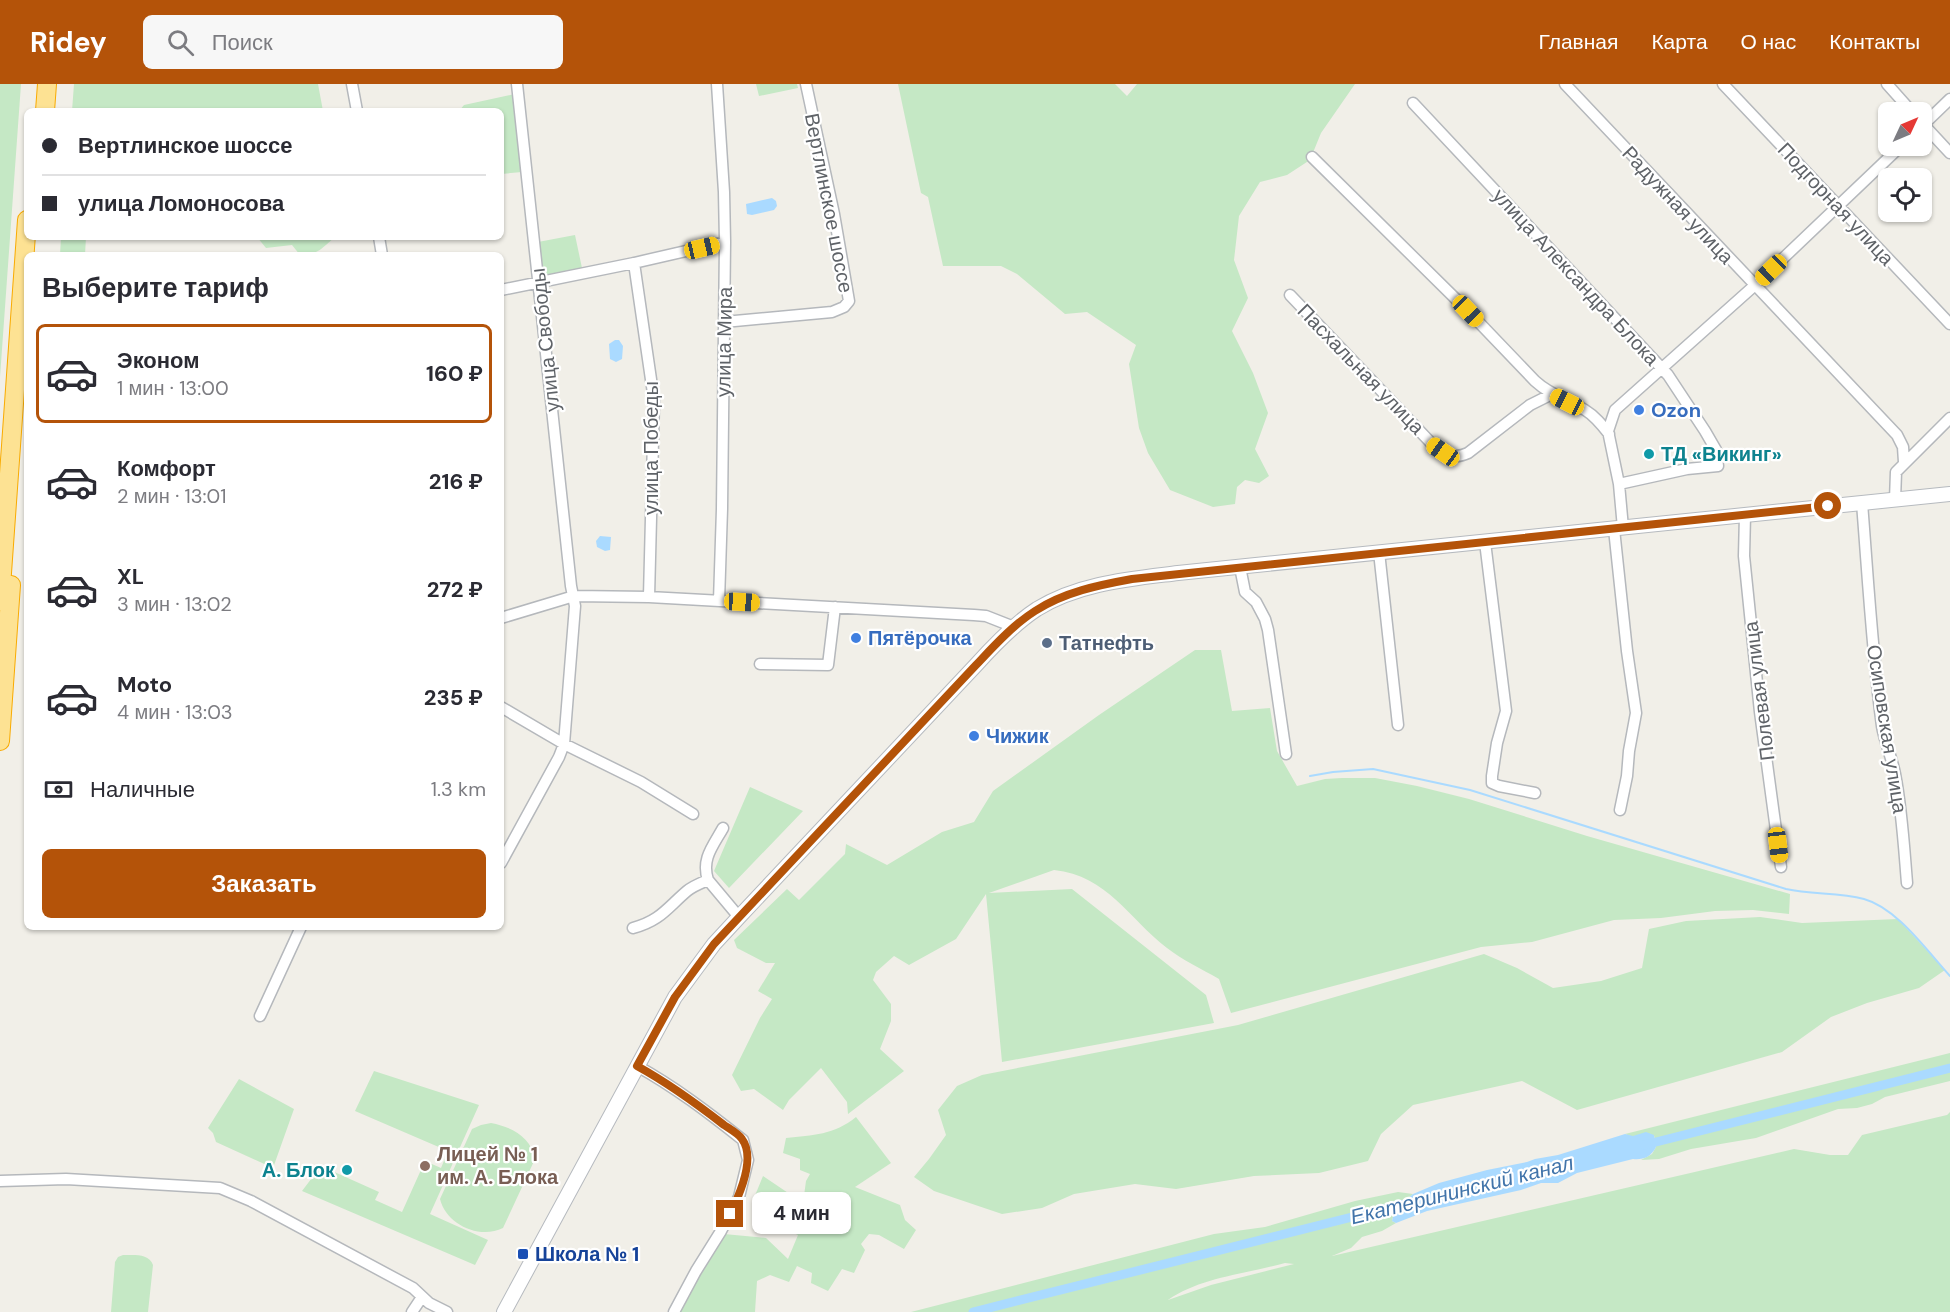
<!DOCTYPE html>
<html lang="ru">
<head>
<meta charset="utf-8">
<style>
  :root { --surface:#fff; --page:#f7f7f7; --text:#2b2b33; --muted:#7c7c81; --line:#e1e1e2; --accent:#b45309 }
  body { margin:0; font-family:"DM Sans",sans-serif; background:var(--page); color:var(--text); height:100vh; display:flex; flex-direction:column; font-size:22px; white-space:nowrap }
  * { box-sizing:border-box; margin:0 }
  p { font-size:20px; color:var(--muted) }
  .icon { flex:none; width:33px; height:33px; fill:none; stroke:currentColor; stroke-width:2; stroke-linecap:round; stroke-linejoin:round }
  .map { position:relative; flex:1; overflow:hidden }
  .sheet { position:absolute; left:24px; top:168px; width:480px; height:678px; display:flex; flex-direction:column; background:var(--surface); border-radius:9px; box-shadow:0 2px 4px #0004 }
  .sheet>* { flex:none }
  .hud { position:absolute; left:24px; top:24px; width:480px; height:132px; border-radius:9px; box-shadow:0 2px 4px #0004; display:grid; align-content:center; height:132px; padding:0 18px; background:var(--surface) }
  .needle { width:39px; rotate:46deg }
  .tools { position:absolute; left:1878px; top:18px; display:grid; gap:12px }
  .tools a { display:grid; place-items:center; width:54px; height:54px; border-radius:9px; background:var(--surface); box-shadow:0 2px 4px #0004; font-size:30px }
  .end { position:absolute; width:27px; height:27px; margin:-14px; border:8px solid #b45309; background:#fff; box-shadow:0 0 0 3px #fff }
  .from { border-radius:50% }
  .bubble { position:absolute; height:42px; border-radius:9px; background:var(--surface); box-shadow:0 2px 4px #0004; font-size:20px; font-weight:700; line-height:42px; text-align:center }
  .car { position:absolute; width:18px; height:36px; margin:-18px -9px; border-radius:8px; box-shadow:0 0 4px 2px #0007; background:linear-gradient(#f5c518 24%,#345 0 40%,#f5c518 0 76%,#345 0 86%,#f5c518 0) }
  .hud b { display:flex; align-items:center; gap:21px; height:57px; font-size:22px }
  .hud b+b { border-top:2px solid var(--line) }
  .hud i { width:15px; height:15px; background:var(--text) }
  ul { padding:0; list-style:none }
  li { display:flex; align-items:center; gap:18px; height:99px; margin:0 12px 9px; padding:0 6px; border:3px solid transparent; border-radius:9px }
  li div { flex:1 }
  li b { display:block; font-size:22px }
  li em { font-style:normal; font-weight:700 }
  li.on { border-color:var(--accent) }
  li>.icon { width:54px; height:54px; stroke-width:1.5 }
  h2 { padding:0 18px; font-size:27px; line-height:72px }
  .pay { display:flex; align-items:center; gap:15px; height:66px; padding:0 18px; font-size:22px }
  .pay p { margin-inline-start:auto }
  .action { display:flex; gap:12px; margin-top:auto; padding:12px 18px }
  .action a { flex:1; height:69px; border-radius:9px; background:var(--accent); color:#fff; font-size:24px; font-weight:700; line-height:69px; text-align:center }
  header { display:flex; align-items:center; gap:36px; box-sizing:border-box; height:84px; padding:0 30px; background:var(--accent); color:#fff }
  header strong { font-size:28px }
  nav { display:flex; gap:33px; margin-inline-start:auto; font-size:21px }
  .search { width:420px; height:54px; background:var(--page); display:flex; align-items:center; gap:15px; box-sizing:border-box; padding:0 21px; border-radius:9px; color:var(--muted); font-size:22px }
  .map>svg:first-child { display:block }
  .green { fill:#c5e8c5; fill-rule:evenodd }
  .water { fill:#aadaff }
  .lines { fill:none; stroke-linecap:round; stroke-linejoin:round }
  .stream { stroke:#aadaff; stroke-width:2 }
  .canal { stroke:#aadaff; stroke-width:9 }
  .street-casing { stroke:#b5b8bc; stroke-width:13 }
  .secondary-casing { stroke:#b6babf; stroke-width:16 }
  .highway-casing { stroke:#f9ab00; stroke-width:20 }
  .street { stroke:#fff; stroke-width:10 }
  .secondary { stroke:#fff; stroke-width:14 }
  .highway { stroke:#fde293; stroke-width:18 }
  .route { stroke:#b45309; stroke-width:8 }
  .shop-dot { fill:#3f7fe0; stroke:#fff; stroke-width:2 }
  .culture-dot { fill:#0f9aa8; stroke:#fff; stroke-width:2 }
  .service-dot { fill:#5c6f8a; stroke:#fff; stroke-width:2 }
  .education-dot { fill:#8d6e63; stroke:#fff; stroke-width:2 }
  .transit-dot { fill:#1a4fb4; stroke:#fff; stroke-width:2 }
  .labels { text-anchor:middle; stroke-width:4.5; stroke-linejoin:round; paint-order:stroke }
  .street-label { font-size:20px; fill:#5f6368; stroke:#fff }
  .shop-label { font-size:20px; font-weight:bold; fill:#366cbe; stroke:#fff; text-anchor:start }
  .culture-label { font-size:20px; font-weight:bold; fill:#0d838f; stroke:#fff; text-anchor:start }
  .service-label { font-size:20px; font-weight:bold; fill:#4e5e75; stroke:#fff; text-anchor:start }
  .education-label { font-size:20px; font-weight:bold; fill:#785e54; stroke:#fff; text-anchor:start }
  .transit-label { font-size:20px; font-weight:bold; fill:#164399; stroke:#fff; text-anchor:start }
  .water-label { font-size:21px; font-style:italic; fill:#4174aa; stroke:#fff }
</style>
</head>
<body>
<header>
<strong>Ridey</strong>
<div class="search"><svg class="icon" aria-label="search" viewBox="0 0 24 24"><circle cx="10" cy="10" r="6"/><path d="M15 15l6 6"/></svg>Поиск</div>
<nav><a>Главная</a><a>Карта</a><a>О нас</a><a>Контакты</a></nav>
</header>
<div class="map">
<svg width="1950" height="1228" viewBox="0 0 1950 1228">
  <rect width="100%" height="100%" fill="#f1efe8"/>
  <path class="green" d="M0,0H21L0,293Z
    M74,0H318L323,27H72Z
    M756,0H797L798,4L759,12Z
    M898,0H1115L1127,12L1137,0H1355L1321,49L1310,76L1287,91L1260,98L1239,132L1234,176L1248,214L1232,247L1253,289L1268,329L1255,365L1269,392L1259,399L1245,396L1237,403L1235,420L1213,423L1170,406L1148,369L1139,344L1129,280L1136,261L1087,228L1065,230L1017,190L1001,182H943L928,113L921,109Z
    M515,10L522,88L501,90V27H459L464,21Z
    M575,151L582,184L545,191L542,188L538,158Z
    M61,153H86L85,171H60Z
    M257,153H335C322,164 318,171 300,171L292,161L266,164Z
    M1195,566H1221L1232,627L1270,624L1277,667L1297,702L1325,695L1342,694H1375L1417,702L1469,715L1587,752L1790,810L1789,830L1753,826L1715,827L1661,834L1614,836L1532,858L1481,863L1231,929L1219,895C1202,885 1182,876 1167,864C1128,834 1108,792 1054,786L989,809L1072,805L1206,911L1214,939L1002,978L986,810L956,855L909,881L894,872L876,888L873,896L891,920V937L880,965L904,987L848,1030L847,1018L821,984L789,1016L783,1026L754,1005L741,1007L732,991L760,934L772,915L758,907L775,879H766L737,864L734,856L787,805L799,816L845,770L846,760L887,781L942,748L974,738L993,707L1099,631Z
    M750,703L803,727L729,804L714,787Z
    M1760,833L1802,839L1898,835L1945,886L1919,904L1867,919L1831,933L1782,968L1577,1026L1522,997L1413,1021L1381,1050L1368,1077L1319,1089L1254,1092L1176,1105L1135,1100L1074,1110L1042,1124L1002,1130L934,1107L914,1093L929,1075L946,1051L938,1026L957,1002L982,991L1238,941L1484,870L1517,884L1553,904L1601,897L1642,884L1649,845L1686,837Z
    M1950,969V997L1885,1013L1872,1020L1857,1024L1838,1025L1756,1054L1691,1065L1659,1075L1641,1076L1652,1070L1656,1063L1654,1051L1633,1053L1625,1050Z
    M374,987L479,1021L430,1130L488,1156L475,1181L302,1107L321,1082L379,1108L375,1116L402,1128L425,1077L441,1084L448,1067L355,1027Z
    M239,995L294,1025L273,1084L216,1058L213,1049L208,1044Z
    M1950,1028V1228H911L1214,1150L1265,1143L1355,1117L1398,1108L1413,1110L1406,1116H1397L1392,1137L1396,1139L1382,1147L1362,1153L1351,1164L1332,1172L1794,1065L1830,1071H1848L1862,1051L1947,1031ZM1285,1179L1294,1180L1211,1201L1168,1216C1201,1193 1246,1190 1285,1179Z
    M856,1033L891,1079L855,1103L900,1121L905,1136L916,1146L904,1165L879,1151L869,1150L861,1160L865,1166L854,1189L842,1185L828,1207L811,1199L812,1189L797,1182L789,1198L770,1191L757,1197L755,1228H677L724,1150L766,1154L788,1175L798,1151L773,1140L778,1124L754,1114L763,1092L803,1119L806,1097L810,1090L800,1086V1075L783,1069L786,1054C813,1051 834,1051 856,1033Z
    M491,1039C512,1043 531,1053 535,1075L503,1144C479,1156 446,1140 440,1115L472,1045L481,1041Z
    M123,1171C134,1171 149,1169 153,1181L148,1228H111L115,1178L118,1173Z"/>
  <path class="water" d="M772,114L776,117L777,122L774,126L752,131L747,130L746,120Z
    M615,256H619L623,262L622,275L616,278L610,275L609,260Z
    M600,452L611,453L610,466L605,467L597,463L596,457Z
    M1646,1048L1654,1051L1656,1063C1651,1073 1643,1076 1633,1075L1577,1089L1558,1099H1541L1521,1106L1427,1127L1396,1139L1392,1137L1394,1129L1389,1121L1396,1116H1406L1413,1110L1439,1099L1487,1086L1527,1078L1535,1075L1558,1071L1625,1050L1633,1052Z"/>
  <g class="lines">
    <path class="stream" d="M1310,692L1333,688L1373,685L1470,706L1786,805C1812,811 1838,808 1864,815C1897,824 1927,867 1950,892"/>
    <path class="canal" d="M1644,1061L1950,984
      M973,1228L1400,1121"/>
    <g class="street-casing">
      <path id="street" d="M352,0L357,27
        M717,0L724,108L725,158L722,425L719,517
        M1565,0L1897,351L1903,363L1904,378
        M1723,0L1950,240
        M1887,0L1912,28
        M1413,19L1668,291L1705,347L1716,366L1718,382L1687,385L1619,400
        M1922,39L1950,69
        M1922,42L1950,15
        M1312,73L1468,227L1535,297C1550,311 1568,316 1585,326C1595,332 1602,341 1609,350
        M379,153L382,171
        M634,179L654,316L649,513
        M501,206L634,179L725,158
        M1290,211L1433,361C1445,370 1453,376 1468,369L1530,321L1552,310
        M724,238L832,228L844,223L849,217L834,130L806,0
        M1895,416L1896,388L1950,334
        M1862,419C1868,494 1872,568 1882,642C1885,659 1892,674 1895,690C1902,726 1904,763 1907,799
        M1745,431L1744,472L1760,628L1781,783
        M1623,444L1619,400L1608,347L1615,326L1754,202L1901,62
        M1614,445L1627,567L1636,629L1629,667L1627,692L1620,726
        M1485,458L1506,627L1497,659L1492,692V699L1499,702L1535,709
        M1379,468L1398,641
        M1240,483L1245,508L1256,518L1265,535L1268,546L1286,670
        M501,534L574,512L649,513L974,531L986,532L1014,543
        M760,580L828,581L835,523
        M501,623L564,660L641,698L693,730
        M501,779L559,673L564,660L575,522L571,502L517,0
        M708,796L739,833
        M633,844C660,837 667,824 687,807C693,802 701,799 708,796C701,775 713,762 723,744
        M260,932L301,843
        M637,982C675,1003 709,1029 743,1056L748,1076L739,1113L721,1147L696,1187L674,1228
        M0,1097L66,1095L220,1104L251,1117L413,1204L429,1219L447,1228
        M412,1228L422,1213"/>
    </g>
    <g class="secondary-casing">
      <path id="secondary" d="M504,1228L675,913L714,860L739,833L976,581C994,561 1014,540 1037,525C1079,499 1130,495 1178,489L1950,410"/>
    </g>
    <g class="highway-casing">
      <path id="highway" d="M45,27L47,0
        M0,517L27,136
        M0,657L11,501"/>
    </g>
    <use href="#street" class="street"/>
    <use href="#secondary" class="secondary"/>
    <use href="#highway" class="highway"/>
  </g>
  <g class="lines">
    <path class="route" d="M730,1130C739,1112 756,1074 742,1055C739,1050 730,1045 724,1041C697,1020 668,999 637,982L675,913L714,860L976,581C994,562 1013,541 1035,527C1064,508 1099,501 1132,495L1828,422"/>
  </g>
  <g class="shop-dot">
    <circle cx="1639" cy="326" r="6"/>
    <circle cx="856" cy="554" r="6"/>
    <circle cx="974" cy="652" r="6"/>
  </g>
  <g class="culture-dot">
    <circle cx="1649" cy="370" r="6"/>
    <circle cx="347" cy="1086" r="6"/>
  </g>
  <circle class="service-dot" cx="1047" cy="559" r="6"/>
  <circle class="education-dot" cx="425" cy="1082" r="6"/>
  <rect class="transit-dot" x="517" y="1164" width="12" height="12" rx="3"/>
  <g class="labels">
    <g class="street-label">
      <text transform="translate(829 119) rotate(79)" y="7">Вертлинское шоссе</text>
      <text transform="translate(1836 120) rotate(47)" y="7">Подгорная улица</text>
      <text transform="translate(1678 121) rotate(47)" y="7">Радужная улица</text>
      <text transform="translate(1576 193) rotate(47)" y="7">улица Александра Блока</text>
      <text transform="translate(545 256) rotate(-96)" y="7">улица Свободы</text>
      <text transform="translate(724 258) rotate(-89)" y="7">улица Мира</text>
      <text transform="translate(1361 285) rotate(46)" y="7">Пасхальная улица</text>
      <text transform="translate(651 364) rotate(-90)" y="7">улица Победы</text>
      <text transform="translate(1759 607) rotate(-97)" y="7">Полевая улица</text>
      <text transform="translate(1887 645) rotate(81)" y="7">Осиповская улица</text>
    </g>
    <g class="shop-label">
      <text x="1651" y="333">Ozon</text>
      <text x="868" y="561">Пятёрочка</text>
      <text x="986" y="659">Чижик</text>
    </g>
    <g class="culture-label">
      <text x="1661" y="377">ТД «Викинг»</text>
      <text x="335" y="1093" text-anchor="end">А. Блок</text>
    </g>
    <g class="service-label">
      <text x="1059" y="566">Татнефть</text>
    </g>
    <g class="education-label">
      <text x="437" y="1077">Лицей № 1<tspan x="437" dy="23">им. А. Блока</tspan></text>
    </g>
    <g class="transit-label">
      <text x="535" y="1177">Школа № 1</text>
    </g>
    <g class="water-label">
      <text transform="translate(1462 1106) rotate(-14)" y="7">Екатерининский канал</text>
    </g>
  </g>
</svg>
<div class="tools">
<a><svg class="needle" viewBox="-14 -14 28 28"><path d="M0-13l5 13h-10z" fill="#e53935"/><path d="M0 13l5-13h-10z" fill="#7c7c81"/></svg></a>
<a><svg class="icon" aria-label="locate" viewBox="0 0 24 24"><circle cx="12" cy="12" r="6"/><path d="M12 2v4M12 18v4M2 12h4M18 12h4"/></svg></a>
</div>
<i class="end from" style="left:1828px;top:422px"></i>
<i class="end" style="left:730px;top:1130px"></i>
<div class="bubble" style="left:752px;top:1108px;width:99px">4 мин</div>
<i class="car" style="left:702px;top:164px;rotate:77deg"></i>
<i class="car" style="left:1771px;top:186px;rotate:226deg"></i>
<i class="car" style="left:1468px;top:227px;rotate:136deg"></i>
<i class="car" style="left:1567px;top:318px;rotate:297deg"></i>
<i class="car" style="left:1443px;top:368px;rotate:305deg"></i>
<i class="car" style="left:742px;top:518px;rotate:93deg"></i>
<i class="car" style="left:1778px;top:761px;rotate:173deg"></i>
<div class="hud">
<b><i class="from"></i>Вертлинское шоссе</b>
<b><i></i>улица Ломоносова</b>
</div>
<section class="sheet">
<h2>Выберите тариф</h2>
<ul>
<li class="on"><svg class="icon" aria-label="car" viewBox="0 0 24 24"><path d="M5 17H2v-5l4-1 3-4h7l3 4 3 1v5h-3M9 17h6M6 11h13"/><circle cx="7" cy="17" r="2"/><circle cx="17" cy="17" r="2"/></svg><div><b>Эконом</b><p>1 мин · 13:00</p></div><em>160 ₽</em></li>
<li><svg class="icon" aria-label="car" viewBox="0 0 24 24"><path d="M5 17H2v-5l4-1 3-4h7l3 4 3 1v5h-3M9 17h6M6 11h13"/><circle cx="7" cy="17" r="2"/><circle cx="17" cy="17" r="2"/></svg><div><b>Комфорт</b><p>2 мин · 13:01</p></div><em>216 ₽</em></li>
<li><svg class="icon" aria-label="car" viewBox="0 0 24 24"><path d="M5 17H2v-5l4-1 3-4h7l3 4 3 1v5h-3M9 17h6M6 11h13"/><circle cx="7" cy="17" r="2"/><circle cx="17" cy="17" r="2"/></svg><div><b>XL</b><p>3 мин · 13:02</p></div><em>272 ₽</em></li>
<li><svg class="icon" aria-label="car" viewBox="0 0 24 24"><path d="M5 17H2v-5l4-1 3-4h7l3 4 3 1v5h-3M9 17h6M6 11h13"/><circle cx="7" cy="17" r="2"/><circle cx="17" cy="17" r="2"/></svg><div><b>Moto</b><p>4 мин · 13:03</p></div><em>235 ₽</em></li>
</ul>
<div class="pay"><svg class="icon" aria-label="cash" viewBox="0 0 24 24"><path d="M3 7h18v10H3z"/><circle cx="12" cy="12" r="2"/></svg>Наличные<p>1.3 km</p></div>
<div class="action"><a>Заказать</a></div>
</section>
</div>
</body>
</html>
